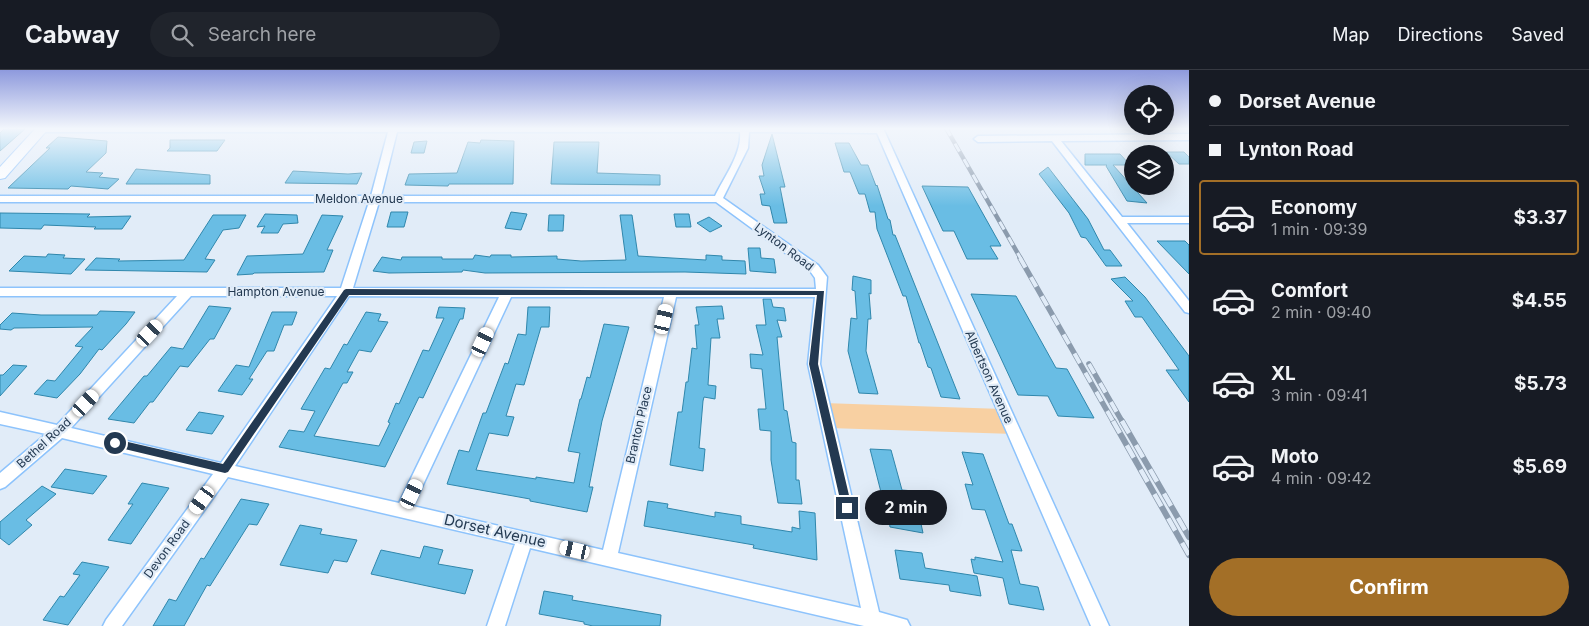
<!DOCTYPE html>
<html lang="en">
<head>
<meta charset="utf-8">
<style>
  :root { --surface:#171b24; --page:#20242c; --text:#f1f3f6; --muted:#9ea1a6; --line:#363941; --accent:#a36f27 }
  body { margin:0; font-family:Inter,sans-serif; background:var(--page); color:var(--text); height:100vh; display:flex; flex-direction:column; font-size:19px; white-space:nowrap }
  * { box-sizing:border-box; margin:0 }
  p { font-size:16px; color:var(--muted) }
  .icon { flex:none; width:28px; height:28px; fill:none; stroke:currentColor; stroke-width:2; stroke-linecap:round; stroke-linejoin:round }
  .map { position:relative; flex:1; overflow:hidden }
  .side { display:flex; flex-direction:column; background:var(--surface); width:400px }
  .side>* { flex:none }
  .hud { display:grid; align-content:center; height:110px; padding:0 20px; background:var(--surface) }
  .buttons { position:absolute; left:1124px; top:15px; display:grid; gap:10px }
  .buttons a { display:grid; place-items:center; width:50px; height:50px; border-radius:50%; background:var(--surface); box-shadow:0 5px 20px #0002; font-size:25px }
  .end { position:absolute; width:22px; height:22px; margin:-11px; border:6px solid #233951; background:#fff; box-shadow:0 0 0 2px #fff }
  .from { border-radius:50% }
  .bubble { position:absolute; height:35px; border-radius:18px; background:var(--surface); box-shadow:0 5px 20px #0002; font-size:16px; font-weight:700; line-height:35px; text-align:center }
  .car { position:absolute; width:15px; height:30px; margin:-15px -8px; border-radius:6px; box-shadow:0 0 4px 1px #0007; background:linear-gradient(#fff 24%,#345 0 40%,#fff 0 76%,#345 0 86%,#fff 0) }
  .hud b { display:flex; align-items:center; gap:18px; height:48px; font-size:19px }
  .hud b+b { border-top:1px solid var(--line) }
  .hud i { width:12px; height:12px; background:var(--text) }
  ul { padding:0; list-style:none }
  li { display:flex; align-items:center; gap:15px; height:75px; margin:0 10px 8px; padding:0 10px; border:2px solid transparent; border-radius:5px }
  li div { flex:1 }
  li b { display:block; font-size:19px }
  li em { font-style:normal; font-weight:700 }
  li.current { border-color:var(--accent) }
  li>.icon { width:45px; height:45px; stroke-width:1.5 }
  .action { display:flex; gap:10px; margin-top:auto; padding:10px 20px }
  .action a { flex:1; height:58px; border-radius:30px; background:var(--accent); color:#fff; font-size:20px; font-weight:700; line-height:58px; text-align:center }
  header { display:flex; align-items:center; gap:30px; box-sizing:border-box; height:70px; padding:0 25px; background:var(--surface); border-bottom:1px solid var(--line) }
  header strong { font-size:24px }
  nav { display:flex; gap:28px; margin-inline-start:auto; font-size:18px }
  .search { width:350px; height:45px; background:var(--page); display:flex; align-items:center; gap:12px; box-sizing:border-box; padding:0 18px; border-radius:28px; color:var(--muted); font-size:19px }
  main { display:flex; flex:1; min-height:0 }
  .map>svg:first-child { display:block }
  .green { fill:#f8d0a2 }
  .building { fill:#69bde4; stroke:#3087ac }
  .lines { fill:none; stroke-linecap:round; stroke-linejoin:round }
  .street-casing { stroke:#8dc3fc; stroke-width:3 }
  .secondary-casing { stroke:#8dc3fc; stroke-width:2 }
  .street { fill:#fff; fill-rule:evenodd }
  .secondary { fill:#fff; fill-rule:evenodd }
  .rail-far2-casing { stroke:#8b9bad; stroke-width:4.5 }
  .rail-far1-casing { stroke:#8b9bad; stroke-width:5.5 }
  .rail-casing { stroke:#8b9bad; stroke-width:6 }
  .rail-far2 { stroke:#e1ecf8; stroke-width:3; stroke-dasharray:9; stroke-linecap:butt }
  .rail-far1 { stroke:#e1ecf8; stroke-width:4; stroke-dasharray:11; stroke-linecap:butt }
  .rail { stroke:#e1ecf8; stroke-width:4.5; stroke-dasharray:14; stroke-linecap:butt }
  .route { fill:#233951 }
  .labels { text-anchor:middle; stroke-width:4.5; stroke-linejoin:round; paint-order:stroke }
  .street-label { font-size:12px; fill:#233951; stroke:#e1ecf8 }
  .near-street-label { font-size:15px; fill:#233951; stroke:#e1ecf8 }
</style>
</head>
<body>
<header>
<strong>Cabway</strong>
<div class="search"><svg class="icon" aria-label="search" viewBox="0 0 24 24"><circle cx="10" cy="10" r="6"/><path d="M15 15l6 6"/></svg>Search here</div>
<nav><a>Map</a><a>Directions</a><a>Saved</a></nav>
</header>
<main>
<div class="map">
<svg width="1189" height="556" viewBox="0 0 1189 556">
  <rect width="100%" height="100%" fill="#e1ecf8"/>
  <path class="green" d="M823,333L1003,339L1014,364L829,358Z"/>
  <path class="building" d="M5,58L25,59L0,81V63Z
    M772,64L785,117H780L787,153H774L770,136L762,135L760,124H765L759,106H764L762,95Z
    M58,67L107,71L106,83L86,102L103,103L99,107L119,109L108,119L71,116L68,119L8,118L50,78H46Z
    M170,70H225L217,81H167L170,78Z
    M481,70L514,71L513,114H449L448,116L405,115L409,104L457,103L468,72L480,73Z
    M427,71L424,83H411L414,72Z
    M554,72H599L597,103L660,105V115L551,114Z
    M835,73H849L861,95H868L876,116L877,115L888,149L890,150L893,165H895L960,329L941,327L931,298L928,297L920,273H919L906,226H903L877,159L875,142H870L865,124H859L850,102H844Z
    M1166,82H1184L1189,87V94H1179Z
    M1085,84H1120L1130,95H1113L1147,133L1127,131L1106,96L1107,95H1085Z
    M1048,97L1088,149L1104,180H1110L1122,196H1106L1086,168L1081,167L1069,143L1039,104Z
    M136,99L210,105V114H126Z
    M293,101L348,104L362,103L357,114L285,113Z
    M922,116L968,117L1001,176H990L998,189H967L954,161H943Z
    M391,142H408L404,157H387Z
    M511,142L527,144L521,160L505,158Z
    M0,143L90,144L87,147L131,146L122,159H94L96,157L44,155L41,159L0,158Z
    M265,144L297,145L298,153L283,154L278,163H261L265,156L257,157Z
    M674,144H689L691,157H676Z
    M213,145H246L239,158L223,160L205,189L215,190L207,202L85,200L96,188L120,189L118,191L184,190Z
    M322,145L343,146L327,180H333L324,202L254,203L253,204L237,205L247,186L303,184Z
    M549,145H564L563,161H548Z
    M620,145H632L638,186L706,190V185L722,186V190L745,191L746,204L685,202L485,203L463,200L462,202L389,203L373,201L382,187L401,190L402,187H442V189H473L475,185L490,187L491,185H511V187L557,186V189L581,191L626,190Z
    M709,147L722,156L710,162L697,153Z
    M1157,171H1185L1189,175V204Z
    M748,178H760L761,188L774,189L776,203L750,201Z
    M48,184L65,185L63,188L85,189L71,204L9,201L24,186L46,187Z
    M853,206L871,210V224L869,223L871,249H868L866,281L878,324L859,323L848,281L851,248L857,249L855,221L852,220Z
    M1125,207L1145,227L1189,286V332L1166,300H1179L1142,247H1135L1125,231H1133L1111,209Z
    M971,224L1016,226L1056,298L1067,299L1094,348L1058,346L1048,326L1018,325Z
    M763,229H771L773,237L784,238L786,251L777,250L782,267H777L780,300L784,340L787,341L792,372L796,373V410H799L802,434L778,433L771,390V361L760,360L758,339H766L762,299L751,298L750,284L763,285L756,255H766Z
    M209,236L231,238L214,269H210L188,297L180,296L153,332H150L134,353L108,349L144,306H147L171,277L183,279Z
    M722,236L724,249H717L720,268H711L708,315L716,316L715,329L704,327L703,331L699,378L705,379L703,401L670,395L678,342H682L686,312H688L692,278L697,279L695,255H699L696,237Z
    M439,237L465,238L463,249H460L423,328L419,327L385,397L279,377L289,360L304,362L315,341L301,339L325,298L330,299L344,274L347,275L366,242L381,244L378,251L388,252L371,282L359,280L347,302H353L347,313H343L314,366L379,376L390,353L388,352L396,333L399,334L423,280L429,281L444,248H436Z
    M528,237H550L549,257H541L524,315L516,314L506,346L514,347L508,366L489,363L476,400L536,409V407L574,413L580,383L568,381L580,329H581L587,307L590,308L604,254L629,257L602,351L589,417H593L587,442L530,431V429L447,414L459,380L469,382L483,343H486L505,293L508,294L518,264L526,265Z
    M100,241L135,242L126,254L102,280L99,279L80,304L57,328L34,324L47,310L55,311L83,277L75,276L93,257L14,258L11,260L0,259V255L12,243L41,245H97Z
    M272,242H297L292,255H284L274,281H267L249,309H253L242,325L218,321L236,295L249,297Z
    M13,295L27,296L0,326V305H3Z
    M199,342L224,346L212,364L186,360Z
    M870,379L891,380L902,420L914,421L923,463L890,457L886,430H883Z
    M962,382L983,384L1009,454H1012L1022,481L1011,480L1020,514L1038,517L1044,540L1009,534L1003,508L974,503L971,489L975,490V487L1003,492L985,440L972,439L965,414L973,415Z
    M65,399L107,406L93,424L51,417Z
    M142,413L169,418L131,474L108,470L133,434H128Z
    M42,416L56,424L26,450L32,455L9,475L0,468V452Z
    M241,429L269,434L257,455L249,454L210,516L207,515L184,556H153L169,529L176,531L201,488L204,489Z
    M648,431L668,434L667,438L715,447V442L741,446V454L792,462V457L800,459L799,441L815,443L817,490L753,478L754,475L644,456Z
    M300,455L322,459L320,464L357,470L347,492L334,490L328,503L280,495Z
    M424,476L443,480L438,494L473,500L465,524L371,504L381,480L420,488Z
    M895,480L922,483L925,498L977,506L981,526L950,521L949,515L900,509Z
    M82,492L109,497L68,555L43,550L60,526L64,527L80,505L73,504Z
    M544,521L573,526L572,530L661,545L660,556H593L584,554V552L539,544Z"/>
  <g class="lines">
    <g class="street-casing">
      <path id="street" d="M38,58H883L1109,556H1091L877,63L749,62L748,78L723,128L818,195L827,207L820,294L879,542L907,550L910,556H864L530,478L505,556H487L515,474L228,407L122,556H103L106,550L213,404L62,368L5,417L0,419V403L46,364L0,354V342L57,355L177,226H0V218H341L369,132H0V126H371L388,62H42L39,61ZM397,62H740C742,84 724,107 715,126H381ZM379,132H716L810,201L815,208L816,219L353,218ZM191,226H337L221,393L71,358ZM349,226L499,227L399,433L235,396ZM511,227H664L603,480L413,436ZM676,227H815L808,294L861,538L618,483Z
        M1189,64V70L1061,71L1122,147H1189V153H1127L1189,231V243L1185,242L1052,71L978,72L974,69L978,66Z"/>
    </g>
    <g class="secondary-casing">
      <path id="secondary" d="M36,58H49L5,108L0,109V97Z"/>
    </g>
    <use href="#street" class="street"/>
    <use href="#secondary" class="secondary"/>
    <g class="rail-far2-casing">
      <path id="rail-far2" d="M946,58L1021,189"/>
    </g>
    <g class="rail-far1-casing">
      <path id="rail-far1" d="M1020,188L1114,353
        M1089,294L1123,353"/>
    </g>
    <g class="rail-casing">
      <path id="rail" d="M1113,351L1189,485
        M1122,351L1189,467"/>
    </g>
    <use href="#rail-far2" class="rail-far2"/>
    <use href="#rail-far1" class="rail-far1"/>
    <use href="#rail" class="rail"/>
  </g>
  <linearGradient id="sky" x2="0" y2="1"><stop stop-color="#8e9add"/><stop offset="0.43" stop-color="#f2f6fc"/><stop offset="1" stop-color="#f2f6fc" stop-opacity="0"/></linearGradient>
  <rect width="1189" height="136" fill="url(#sky)"/>
  <path class="route" d="M346,219L824,221L818,294L852,438L847,443L842,438L809,294L817,225H349L228,402L225,403L112,376L110,373L115,369L223,394L344,220Z"/>
  <g class="labels">
    <g class="street-label">
      <text x="359" y="133">Meldon Avenue</text>
      <text transform="translate(784 177) rotate(37)" y="4">Lynton Road</text>
      <text x="276" y="226">Hampton Avenue</text>
      <text transform="translate(989 307) rotate(66)" y="4">Albertson Avenue</text>
      <text transform="translate(639 355) rotate(-77)" y="4">Branton Place</text>
      <text transform="translate(44 373) rotate(-42)" y="4">Bethel Road</text>
      <text transform="translate(167 479) rotate(-54)" y="4">Devon Road</text>
    </g>
    <g class="near-street-label">
      <text transform="translate(495 461) rotate(13)" y="5">Dorset Avenue</text>
    </g>
  </g>
</svg>
<div class="buttons">
<a><svg class="icon" aria-label="locate" viewBox="0 0 24 24"><circle cx="12" cy="12" r="6"/><path d="M12 2v4M12 18v4M2 12h4M18 12h4"/></svg></a>
<a><svg class="icon" aria-label="layers" viewBox="0 0 24 24"><path d="M12 4l9 5-9 5-9-5zM3 14l9 5 9-5"/></svg></a>
</div>
<i class="end from" style="left:115px;top:373px"></i>
<i class="end" style="left:847px;top:438px"></i>
<div class="bubble" style="left:865px;top:420px;width:82px">2 min</div>
<i class="car" style="left:664px;top:249px;rotate:13deg"></i>
<i class="car" style="left:150px;top:263px;rotate:43deg"></i>
<i class="car" style="left:483px;top:272px;rotate:25deg"></i>
<i class="car" style="left:86px;top:333px;rotate:43deg"></i>
<i class="car" style="left:412px;top:424px;rotate:25deg"></i>
<i class="car" style="left:202px;top:430px;rotate:216deg"></i>
<i class="car" style="left:575px;top:480px;rotate:283deg"></i>
</div>
<section class="side">
<div class="hud">
<b><i class="from"></i>Dorset Avenue</b>
<b><i></i>Lynton Road</b>
</div>
<ul>
<li class="current"><svg class="icon" aria-label="car" viewBox="0 0 24 24"><path d="M5 17H2v-5l4-1 3-4h7l3 4 3 1v5h-3M9 17h6M6 11h13"/><circle cx="7" cy="17" r="2"/><circle cx="17" cy="17" r="2"/></svg><div><b>Economy</b><p>1 min · 09:39</p></div><em>$3.37</em></li>
<li><svg class="icon" aria-label="car" viewBox="0 0 24 24"><path d="M5 17H2v-5l4-1 3-4h7l3 4 3 1v5h-3M9 17h6M6 11h13"/><circle cx="7" cy="17" r="2"/><circle cx="17" cy="17" r="2"/></svg><div><b>Comfort</b><p>2 min · 09:40</p></div><em>$4.55</em></li>
<li><svg class="icon" aria-label="car" viewBox="0 0 24 24"><path d="M5 17H2v-5l4-1 3-4h7l3 4 3 1v5h-3M9 17h6M6 11h13"/><circle cx="7" cy="17" r="2"/><circle cx="17" cy="17" r="2"/></svg><div><b>XL</b><p>3 min · 09:41</p></div><em>$5.73</em></li>
<li><svg class="icon" aria-label="car" viewBox="0 0 24 24"><path d="M5 17H2v-5l4-1 3-4h7l3 4 3 1v5h-3M9 17h6M6 11h13"/><circle cx="7" cy="17" r="2"/><circle cx="17" cy="17" r="2"/></svg><div><b>Moto</b><p>4 min · 09:42</p></div><em>$5.69</em></li>
</ul>
<div class="action"><a>Confirm</a></div>
</section>
</main>
</body>
</html>
